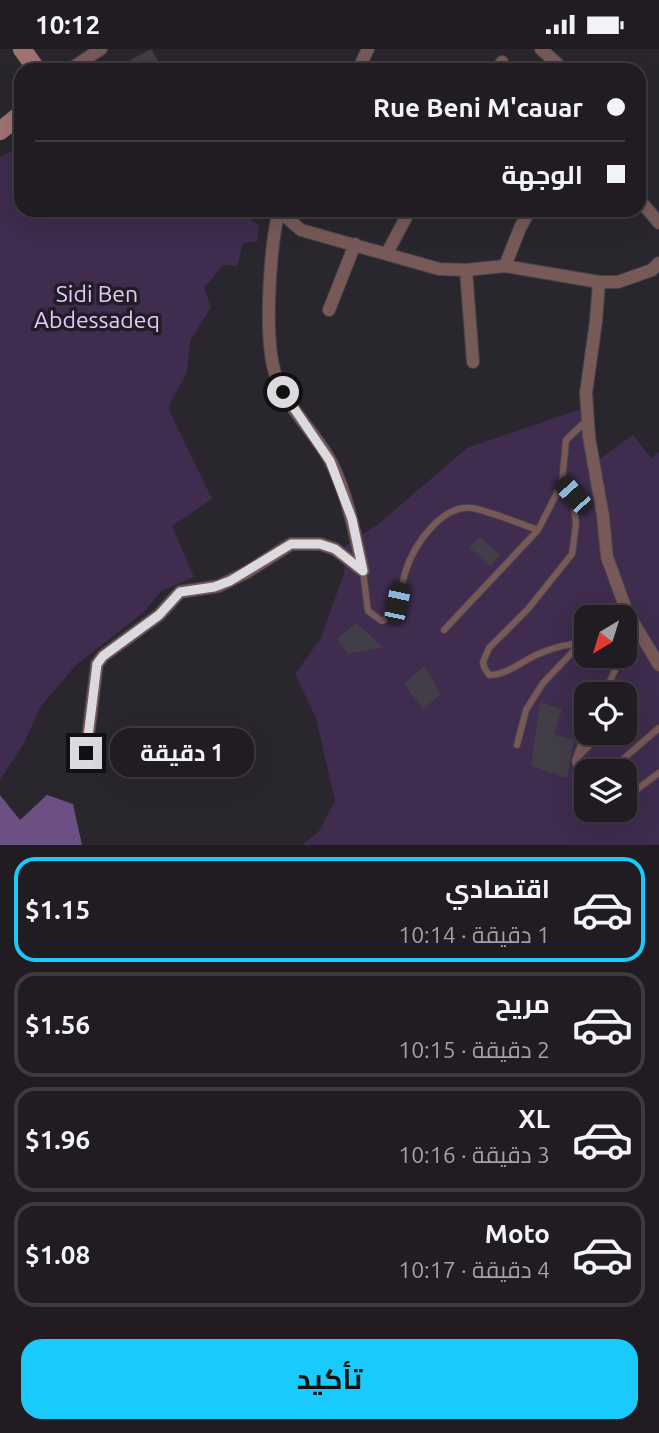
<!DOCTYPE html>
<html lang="ar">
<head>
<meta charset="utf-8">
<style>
  :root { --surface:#201c22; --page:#2d292f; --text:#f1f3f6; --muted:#a2a1a5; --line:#3d3a40; --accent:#19cafc }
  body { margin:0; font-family:Ubuntu,Cairo,sans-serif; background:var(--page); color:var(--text); direction:rtl; height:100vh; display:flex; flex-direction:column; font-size:26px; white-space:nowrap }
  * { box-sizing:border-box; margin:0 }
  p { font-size:23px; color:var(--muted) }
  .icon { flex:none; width:38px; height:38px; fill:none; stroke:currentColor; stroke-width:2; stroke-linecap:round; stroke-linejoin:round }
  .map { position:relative; height:796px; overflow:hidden; direction:ltr }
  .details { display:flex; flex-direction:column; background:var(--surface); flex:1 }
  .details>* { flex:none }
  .guide { position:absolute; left:14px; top:14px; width:632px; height:154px; border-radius:21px; box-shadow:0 7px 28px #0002,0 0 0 2px var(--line); direction:rtl; display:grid; align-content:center; height:154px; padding:0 21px; background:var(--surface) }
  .needle { width:46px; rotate:218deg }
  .controls { position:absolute; left:574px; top:556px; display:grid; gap:14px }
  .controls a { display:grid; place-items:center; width:63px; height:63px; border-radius:14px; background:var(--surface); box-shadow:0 7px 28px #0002,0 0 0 2px var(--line); font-size:35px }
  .end { position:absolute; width:32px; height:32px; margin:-16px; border:9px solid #dddadf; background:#111; box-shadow:0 0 0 4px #111 }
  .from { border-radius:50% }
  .bubble { position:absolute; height:49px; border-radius:21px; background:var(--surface); box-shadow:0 7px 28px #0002,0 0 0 2px var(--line); font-size:23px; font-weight:700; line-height:49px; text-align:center; direction:rtl }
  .car { position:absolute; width:21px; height:42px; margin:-21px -10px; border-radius:9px; box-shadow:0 0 5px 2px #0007; background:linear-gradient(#222 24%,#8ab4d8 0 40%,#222 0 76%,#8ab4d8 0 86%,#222 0) }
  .guide b { display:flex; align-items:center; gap:24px; height:66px; font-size:26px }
  .guide b+b { border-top:2px solid var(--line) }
  .guide i { width:18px; height:18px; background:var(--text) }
  ul { padding:12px 0 0; list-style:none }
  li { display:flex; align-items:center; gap:21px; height:105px; margin:0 14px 10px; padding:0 7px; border:4px solid var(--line); border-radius:21px }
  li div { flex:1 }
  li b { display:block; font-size:26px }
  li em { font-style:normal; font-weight:700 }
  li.current { border-color:var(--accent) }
  li>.icon { width:63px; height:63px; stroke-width:1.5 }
  .cta { display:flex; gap:14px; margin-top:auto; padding:14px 21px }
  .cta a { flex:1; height:80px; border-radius:21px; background:var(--accent); color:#111; font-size:28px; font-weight:700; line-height:80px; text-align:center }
  .status { display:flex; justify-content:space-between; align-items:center; height:49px; padding:0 35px; background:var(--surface); direction:ltr }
  .status svg { height:19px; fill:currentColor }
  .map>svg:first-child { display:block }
  .green { fill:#3f2c4e; fill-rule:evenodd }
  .forest { fill:#6c4f83 }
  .building { fill:#423e47 }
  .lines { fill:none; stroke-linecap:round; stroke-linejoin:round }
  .lane-casing { stroke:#47434a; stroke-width:8 }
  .street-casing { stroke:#47434a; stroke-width:14 }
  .secondary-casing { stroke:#47434a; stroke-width:19 }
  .lane { stroke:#775958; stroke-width:6 }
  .street { stroke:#775958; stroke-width:12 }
  .secondary { stroke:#a37373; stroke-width:18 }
  .route { stroke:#dddadf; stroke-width:9 }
  .labels { text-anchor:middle; stroke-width:7; stroke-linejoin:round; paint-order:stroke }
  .park-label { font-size:23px; fill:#e3c9f9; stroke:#211c25 }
</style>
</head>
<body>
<div class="status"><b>10:12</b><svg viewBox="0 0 49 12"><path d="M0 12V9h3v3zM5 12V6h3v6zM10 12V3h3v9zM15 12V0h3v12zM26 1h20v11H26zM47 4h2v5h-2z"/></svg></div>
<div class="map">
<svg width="659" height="796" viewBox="0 0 659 796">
  <rect width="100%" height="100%" fill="#2a262e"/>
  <path class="green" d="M21,97V161H232L242,163L259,177L257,193L243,194L237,217L223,216L204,239L211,258L190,292L187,323L168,359L212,450L172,477L194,528L161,542L145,562L76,616L41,657L24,694L0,731V108Z
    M581,360L593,415L633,386L651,409L659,403V796H302L319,782L335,752L316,669L295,625L321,589L344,524L345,497L377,476L467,399ZM586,569H625V607H586ZM586,646H625V684H586ZM586,723H625V761H586Z"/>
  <path class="forest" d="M0,746L20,771L47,746L73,755L82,796H0Z"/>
  <path class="building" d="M151,0L164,21H112Z
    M480,488L500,506L490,517L469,498Z
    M356,574L383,598L348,605L337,590Z
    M424,617L441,645L423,660L404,635Z
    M540,653L562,660L554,685L574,691L567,729L531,717Z"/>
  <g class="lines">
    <g class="lane-casing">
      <path id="lane" d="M562,434L566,391L586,372
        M363,522L368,562L382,572C401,563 400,538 406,521C414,496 442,455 472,459C490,462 520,475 538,481
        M444,581L538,481L562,434L573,446L576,475L572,505L528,560L489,599L483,613L484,618L489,626C507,626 521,613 536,606C552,599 569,594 586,594
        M604,646L615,621L616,607
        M625,660L626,659
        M586,682L575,712L586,745
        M517,696L526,661L543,634L581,594
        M576,710L602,684
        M608,723L659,679
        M625,749L659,724"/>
    </g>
    <g class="street-casing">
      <path id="street" d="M541,0L564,21
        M69,21L101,0
        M358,21L368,0
        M497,21L502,13
        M639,153L643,155L659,174
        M271,161L279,162L301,181L439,220L466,221L505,217L599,233H618L652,221L659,214
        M279,161C270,198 263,292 276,327C287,359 315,383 331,413C348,447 355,485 363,522
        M387,204L410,161
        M505,217L520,179L530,161
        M466,221L473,313
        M599,233L596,272L586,344L589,388L603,467L607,508L627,563L659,616
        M329,261L355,195
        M86,704L97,615L103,607L159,566L180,543L219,537L247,523L291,495H320L335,500L363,522"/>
    </g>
    <g class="secondary-casing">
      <path id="secondary" d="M22,0L37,21
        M0,82L21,65"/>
    </g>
    <use href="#lane" class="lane"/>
    <use href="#street" class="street"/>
    <use href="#secondary" class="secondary"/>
  </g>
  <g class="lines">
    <path class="route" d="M86,704L97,615L103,607L159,566L180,543L214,538L230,532L291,495H320L335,500L363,522L352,470L330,412L283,343"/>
  </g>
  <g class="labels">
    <g class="park-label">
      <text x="97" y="253">Sidi Ben<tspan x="97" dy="26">Abdessadeq</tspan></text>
    </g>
  </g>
</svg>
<div class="controls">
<a><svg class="needle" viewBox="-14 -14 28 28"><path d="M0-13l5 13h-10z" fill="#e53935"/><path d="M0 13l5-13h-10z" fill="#a2a1a5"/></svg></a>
<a><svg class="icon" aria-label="locate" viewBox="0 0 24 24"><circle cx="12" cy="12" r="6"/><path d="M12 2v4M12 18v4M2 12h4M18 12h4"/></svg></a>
<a><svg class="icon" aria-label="layers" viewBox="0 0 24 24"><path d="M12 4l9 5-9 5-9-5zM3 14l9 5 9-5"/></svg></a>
</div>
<i class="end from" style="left:283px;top:343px"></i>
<i class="end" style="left:86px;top:704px"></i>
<div class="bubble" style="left:110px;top:679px;width:144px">1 دقيقة</div>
<i class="car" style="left:573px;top:446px;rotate:318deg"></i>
<i class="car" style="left:397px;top:554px;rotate:12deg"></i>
<div class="guide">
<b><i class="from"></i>Rue Beni M'cauar</b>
<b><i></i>الوجهة</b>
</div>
</div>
<section class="details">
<ul>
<li class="current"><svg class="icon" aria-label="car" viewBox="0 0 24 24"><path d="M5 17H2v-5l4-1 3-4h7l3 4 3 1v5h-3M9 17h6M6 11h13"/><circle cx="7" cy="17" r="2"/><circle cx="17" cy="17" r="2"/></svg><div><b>اقتصادي</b><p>1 دقيقة · 10:14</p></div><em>$1.15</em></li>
<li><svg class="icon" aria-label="car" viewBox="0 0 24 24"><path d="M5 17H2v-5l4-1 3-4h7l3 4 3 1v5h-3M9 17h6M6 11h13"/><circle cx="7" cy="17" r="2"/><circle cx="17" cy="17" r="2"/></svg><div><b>مريح</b><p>2 دقيقة · 10:15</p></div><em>$1.56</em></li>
<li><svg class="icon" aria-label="car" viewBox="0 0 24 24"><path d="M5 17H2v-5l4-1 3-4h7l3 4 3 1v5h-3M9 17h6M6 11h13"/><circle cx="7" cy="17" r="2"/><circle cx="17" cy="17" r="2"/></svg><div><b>XL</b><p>3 دقيقة · 10:16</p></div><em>$1.96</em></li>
<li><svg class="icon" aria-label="car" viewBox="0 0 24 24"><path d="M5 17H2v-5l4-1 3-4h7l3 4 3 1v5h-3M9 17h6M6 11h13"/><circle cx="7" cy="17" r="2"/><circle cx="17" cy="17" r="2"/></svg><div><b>Moto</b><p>4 دقيقة · 10:17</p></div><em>$1.08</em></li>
</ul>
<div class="cta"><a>تأكيد</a></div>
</section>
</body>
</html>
